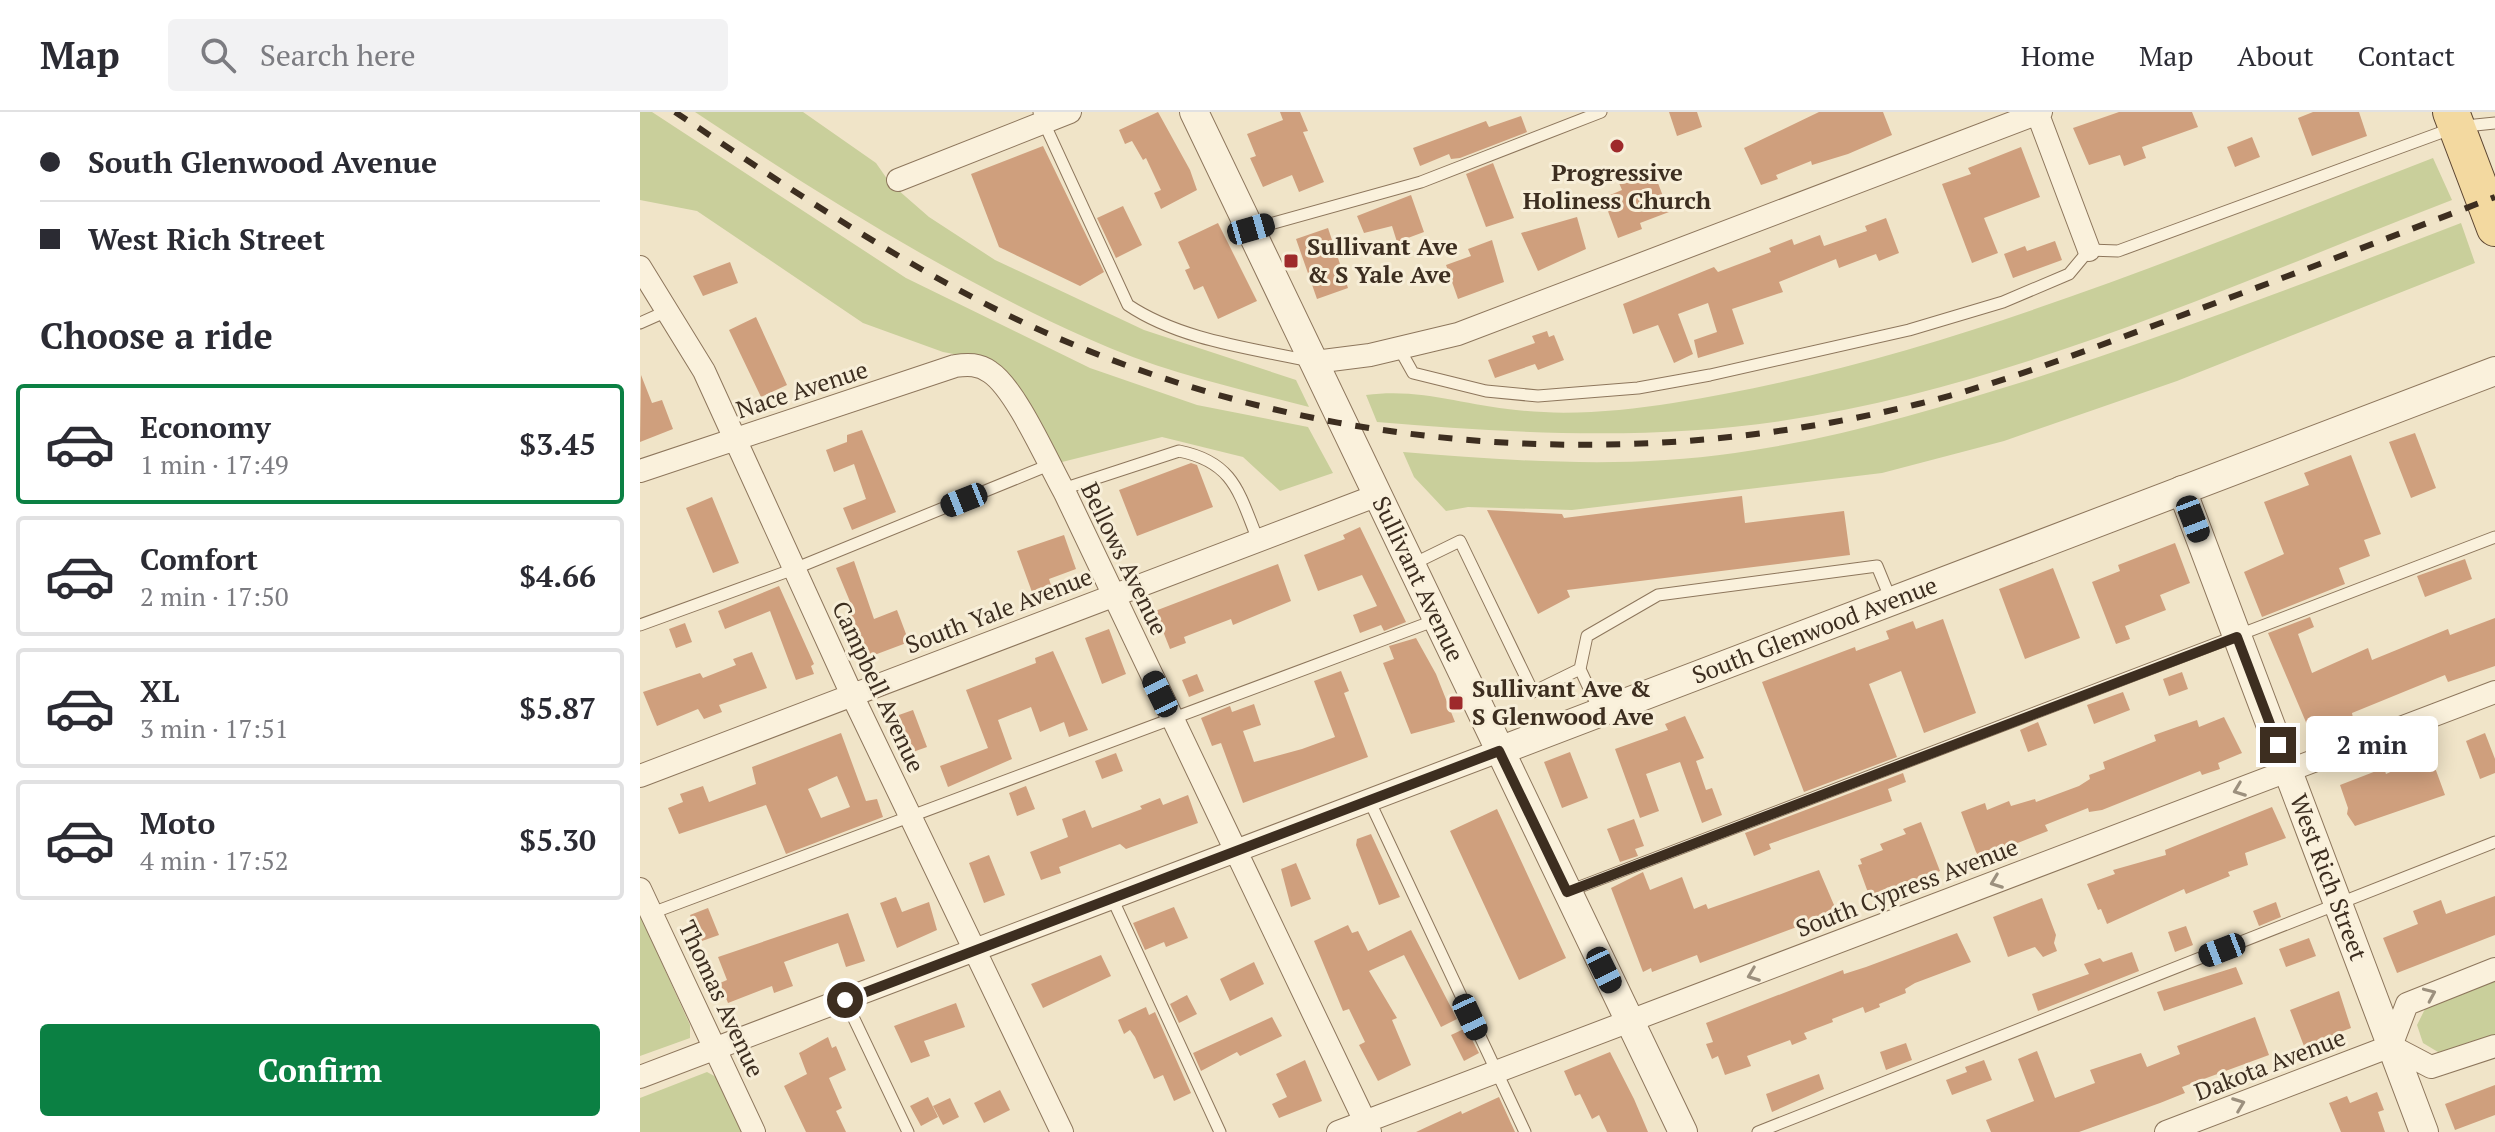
<!DOCTYPE html>
<html lang="en">
<head>
<meta charset="utf-8">
<style>
  :root { --surface:#fff; --page:#f2f2f3; --text:#2b2b33; --muted:#7c7c81; --line:#e1e1e2; --accent:#0b8043 }
  body { margin:0; font-family:"PT Serif",serif; background:var(--page); color:var(--text); height:100vh; display:flex; flex-direction:column; font-size:30px; white-space:nowrap }
  * { box-sizing:border-box; margin:0 }
  p { font-size:26px; color:var(--muted) }
  .icon { flex:none; width:44px; height:44px; fill:none; stroke:currentColor; stroke-width:2; stroke-linecap:round; stroke-linejoin:round }
  .map { position:relative; flex:1; overflow:hidden }
  .side { display:flex; flex-direction:column; background:var(--surface); width:640px }
  .side>* { flex:none }
  .guide { display:grid; align-content:center; height:176px; padding:0 40px; background:var(--surface) }
  .end { position:absolute; width:36px; height:36px; margin:-18px; border:10px solid #3d2e20; background:#fff; box-shadow:0 0 0 4px #fff }
  .from { border-radius:50% }
  .bubble { position:absolute; height:56px; border-radius:8px; background:var(--surface); box-shadow:0 4px 20px #0003; font-size:26px; font-weight:800; line-height:56px; text-align:center }
  .car { position:absolute; width:24px; height:48px; margin:-24px -12px; border-radius:10px; box-shadow:0 0 6px 2px #0007; background:linear-gradient(#222 24%,#8ab4d8 0 40%,#222 0 76%,#8ab4d8 0 86%,#222 0) }
  .guide b { display:flex; align-items:center; gap:28px; height:76px; font-size:30px }
  .guide b+b { border-top:2px solid var(--line) }
  .guide i { width:20px; height:20px; background:var(--text) }
  ul { padding:0; list-style:none }
  li { display:flex; align-items:center; gap:24px; height:120px; margin:0 16px 12px; padding:0 24px; border:4px solid var(--line); border-radius:8px }
  li div { flex:1 }
  li b { display:block; font-size:30px }
  li em { font-style:normal; font-weight:800 }
  li.active { border-color:var(--accent) }
  li>.icon { width:72px; height:72px; stroke-width:1.5 }
  h2 { padding:0 40px; font-size:36px; line-height:96px }
  .button { display:flex; gap:16px; margin-top:auto; padding:16px 40px }
  .button a { flex:1; height:92px; border-radius:8px; background:var(--accent); color:#fff; font-size:32px; font-weight:800; line-height:92px; text-align:center }
  header { display:flex; align-items:center; gap:48px; box-sizing:border-box; height:112px; padding:0 40px; background:var(--surface); border-bottom:2px solid var(--line) }
  header strong { font-size:38px }
  nav { display:flex; gap:44px; margin-inline-start:auto; font-size:28px }
  .search { width:560px; height:72px; background:var(--page); display:flex; align-items:center; gap:20px; box-sizing:border-box; padding:0 28px; border-radius:8px; color:var(--muted); font-size:30px }
  main { display:flex; flex:1; min-height:0 }
  .map>svg:first-child { display:block }
  .green { fill:#c9cf9b }
  .building { fill:#cf9f7d; fill-rule:evenodd }
  .lines { fill:none; stroke-linecap:round; stroke-linejoin:round }
  .service-casing { stroke:#8d765c; stroke-width:13 }
  .minor-casing { stroke:#8d765c; stroke-width:24 }
  .tertiary-casing { stroke:#8d765c; stroke-width:30 }
  .primary-casing { stroke:#5b4430; stroke-width:38 }
  .service { stroke:#faf1dc; stroke-width:11 }
  .minor { stroke:#faf1dc; stroke-width:22 }
  .tertiary { stroke:#faf1dc; stroke-width:28 }
  .primary { stroke:#f3d9a0; stroke-width:36 }
  .rail { stroke:#3d2e20; stroke-width:6; stroke-dasharray:14 14; stroke-linecap:butt }
  .oneway { stroke:#9c907e }
  .route { stroke:#3d2e20; stroke-width:10 }
  .poi-dot { fill:#9e2a2b; stroke:#f7eed8; stroke-width:3 }
  .labels { text-anchor:middle; stroke-width:6; stroke-linejoin:round; paint-order:stroke }
  .poi-label { font-size:24px; font-weight:bold; fill:#3d2e20; stroke:#f7eed8; text-anchor:start }
  .street-label { font-size:24px; fill:#3d2e20; stroke:#f7eed8 }
</style>
</head>
<body>
<header>
<strong>Map</strong>
<div class="search"><svg class="icon" aria-label="search" viewBox="0 0 24 24"><circle cx="10" cy="10" r="6"/><path d="M15 15l6 6"/></svg>Search here</div>
<nav><a>Home</a><a>Map</a><a>About</a><a>Contact</a></nav>
</header>
<main>
<section class="side">
<div class="guide">
<b><i class="from"></i>South Glenwood Avenue</b>
<b><i></i>West Rich Street</b>
</div>
<h2>Choose a ride</h2>
<ul>
<li class="active"><svg class="icon" aria-label="car" viewBox="0 0 24 24"><path d="M5 17H2v-5l4-1 3-4h7l3 4 3 1v5h-3M9 17h6M6 11h13"/><circle cx="7" cy="17" r="2"/><circle cx="17" cy="17" r="2"/></svg><div><b>Economy</b><p>1 min · 17:49</p></div><em>$3.45</em></li>
<li><svg class="icon" aria-label="car" viewBox="0 0 24 24"><path d="M5 17H2v-5l4-1 3-4h7l3 4 3 1v5h-3M9 17h6M6 11h13"/><circle cx="7" cy="17" r="2"/><circle cx="17" cy="17" r="2"/></svg><div><b>Comfort</b><p>2 min · 17:50</p></div><em>$4.66</em></li>
<li><svg class="icon" aria-label="car" viewBox="0 0 24 24"><path d="M5 17H2v-5l4-1 3-4h7l3 4 3 1v5h-3M9 17h6M6 11h13"/><circle cx="7" cy="17" r="2"/><circle cx="17" cy="17" r="2"/></svg><div><b>XL</b><p>3 min · 17:51</p></div><em>$5.87</em></li>
<li><svg class="icon" aria-label="car" viewBox="0 0 24 24"><path d="M5 17H2v-5l4-1 3-4h7l3 4 3 1v5h-3M9 17h6M6 11h13"/><circle cx="7" cy="17" r="2"/><circle cx="17" cy="17" r="2"/></svg><div><b>Moto</b><p>4 min · 17:52</p></div><em>$5.30</em></li>
</ul>
<div class="button"><a>Confirm</a></div>
</section>
<div class="map">
<svg width="1855" height="1020" viewBox="0 0 1855 1020">
  <rect width="100%" height="100%" fill="#f0e4c8"/>
  <path class="green" d="M0,0H12L266,166L450,256L557,293L668,315L693,361L640,379L603,345L522,325L418,351L386,285L363,258L340,247L303,240L223,211L57,99L0,88Z
    M55,0H163L236,51L250,71L289,105L355,148L504,218L656,268L669,295C595,276 519,259 449,227C309,165 182,84 55,0Z
    M1793,46L1812,88C1594,172 1374,274 1141,309C1006,329 871,321 737,310L726,283C782,276 822,293 876,298C926,304 983,299 1033,291C1295,250 1547,141 1793,46Z
    M1821,111L1835,151L1537,269L1364,329L1242,361L932,398L828,395L806,399L774,365L763,340C875,349 984,357 1095,341C1196,327 1292,298 1389,268C1535,221 1678,166 1821,111Z
    M0,803L50,913V926L0,944Z
    M1855,865V926L1803,943L1783,931L1777,913L1787,893Z
    M67,960L78,966L103,1020H0V986Z"/>
  <path class="building" d="M518,0L550,58L557,78L521,97L514,81L521,78L506,46L503,48L492,29L485,32L479,18Z
    M640,0H660L668,19L663,20L684,70L659,80L652,63L623,75L610,46L616,44L607,22L643,8Z
    M1029,0H1057L1062,15L1037,24Z
    M1179,0H1243L1252,23L1208,42L1172,53L1171,49L1136,63L1138,67L1121,73L1104,36Z
    M1479,0H1552L1558,15L1502,35L1506,46L1484,54L1480,43L1449,53L1433,16Z
    M1673,0H1719L1727,24L1672,44L1658,6Z
    M881,4L887,20L820,46L811,47L809,42L780,54L773,36L846,9L849,15Z
    M1612,25L1620,45L1595,55L1587,35Z
    M403,34L464,160L440,174L359,135L331,62Z
    M1381,35L1400,85L1344,106L1358,141L1332,151L1302,72L1331,62L1328,56Z
    M853,51L874,106L846,115L826,62Z
    M1013,58L1029,100L1000,111L1002,117L978,126L963,86L982,78L979,71Z
    M771,83L784,120L757,130L752,114L724,121L717,104Z
    M483,94L502,133L476,146L457,106Z
    M937,105L946,137L898,159L881,121Z
    M1246,106L1259,141L1239,149L1236,142L1199,156L1196,147L1139,170L1143,180L1092,197L1104,232L1058,246L1054,228L1077,220L1068,191L1038,202L1053,242L1034,251L1018,213L993,222L983,192L1074,155L1078,160L1131,140L1129,136L1152,127L1154,133L1180,123L1184,134L1227,119L1225,114Z
    M578,111L617,189L578,207L563,174L554,178L545,158L550,156L538,130Z
    M688,116L708,176L677,187L656,127Z
    M852,128L864,170L818,187L806,153L831,144L828,137Z
    M1415,129L1422,148L1373,166L1364,142L1385,134L1387,139Z
    M90,150L98,171L63,184L53,164Z
    M116,205L147,273L121,285L89,218Z
    M907,219L909,225L914,223L924,248L898,258L895,252L855,266L848,248L895,231L892,224Z
    M1,263L12,291L22,288L33,317L0,330Z
    M222,318L256,400L212,418L203,396L226,387L214,352L194,360L186,338L207,330V323Z
    M1775,321L1796,376L1771,386L1749,330Z
    M1711,343L1741,422L1724,428L1730,444L1699,456L1705,472L1622,505L1604,460L1644,442L1624,390L1669,373L1664,361Z
    M551,351L557,353L573,395L497,424L479,378Z
    M1102,384L1105,411L1204,399L1210,443L927,478L930,485L898,502L847,398L922,402L924,406Z
    M72,385L99,451L73,461L46,396Z
    M720,415L766,510L744,519L741,513L720,521L713,503L737,494L722,463L678,479L664,443L705,427L703,423Z
    M424,423L436,457L409,467L411,473L392,480L377,439Z
    M1535,431L1550,471L1520,483L1526,498L1485,514L1490,527L1476,532L1452,470L1480,459L1478,453Z
    M1825,447L1832,467L1785,485L1777,464Z
    M214,449L234,507L257,498L269,530L229,545L215,529L216,517L206,493L211,492L196,456Z
    M638,452L651,489L593,513L591,507L544,525L546,531L530,537L515,499Z
    M1413,456L1440,526L1385,547L1359,477Z
    M139,474L174,552L171,554L174,562L156,568L130,499L85,517L78,499Z
    M1670,505L1674,515L1658,522L1672,561L1728,536L1732,548L1808,517L1810,523L1855,506V554L1808,570L1805,563L1712,601L1713,606L1695,613L1691,605L1668,615L1628,521Z
    M1303,507L1336,601L1284,621L1261,559L1229,572L1257,645L1164,680L1122,570L1215,535L1216,539L1249,527L1246,519L1273,509L1276,517Z
    M45,511L52,530L36,536L29,517Z
    M469,517L486,562L462,572L445,526Z
    M776,526L796,562L815,610L771,622L743,551L754,547L749,534Z
    M413,539L448,618L429,625L424,610L400,620L391,595L358,608L372,647L308,675L300,654L348,636L326,578L396,551L395,546Z
    M112,540L127,576L79,593L82,600L64,607L58,597L17,614L3,580L60,561L63,566L96,553L93,547Z
    M701,559L709,579L704,581L728,645L603,691L581,631L572,634L561,606L590,594L592,600L614,592L621,613L603,619L614,650L662,637L695,625L674,569Z
    M1542,560L1548,577L1529,584L1523,567Z
    M557,562L564,579L549,585L542,568Z
    M1483,580L1490,598L1454,612L1447,593Z
    M273,598L287,635L270,641L256,604Z
    M1045,604L1064,646L1056,649L1066,678L1072,676L1082,703L1062,711L1040,650L1006,662L1019,699L1000,706L975,637L1028,618L1025,612Z
    M1584,605L1602,641L1578,651L1580,657L1562,663L1560,659L1462,698L1449,700L1448,696L1405,713L1408,719L1340,746L1336,740L1321,700L1345,691L1347,698L1369,689L1371,694L1395,687L1396,690L1439,674L1450,667L1449,663L1465,657L1463,650L1516,629L1514,623L1557,608L1559,615Z
    M1398,610L1407,633L1388,640L1380,618Z
    M201,621L226,689L237,687L243,705L146,742L126,693L39,722L28,696L43,690L40,682L63,674L69,690L116,672L112,655ZM197,664L210,695L181,706L168,677Z
    M1845,621L1855,647V661L1840,667L1826,629Z
    M930,640L948,686L922,696L904,650Z
    M476,641L483,659L462,667L455,649Z
    M1790,642L1805,683L1715,714L1707,702L1708,696L1700,673L1744,656L1746,662Z
    M1263,661L1266,670L1248,677L1252,689L1129,732L1131,737L1114,744L1105,721Z
    M386,674L395,697L377,704L369,681Z
    M548,683L558,711L486,737L480,732L419,755L421,761L401,768L390,740L428,725L422,707L445,698L452,716L502,697L500,694L520,686L523,693Z
    M1632,695L1646,726L1605,741L1608,753L1588,760L1590,764L1546,782L1544,777L1467,812L1461,797L1458,798L1447,772L1475,762L1473,758L1526,743L1525,738Z
    M857,697L926,846L879,868L810,719Z
    M994,707L1004,734L995,737L998,744L980,750L967,717Z
    M1281,710L1300,759L1230,786L1218,753L1222,752L1220,747L1243,738L1240,732L1266,722L1263,717Z
    M731,722L760,785L739,793L716,733L717,727Z
    M349,743L365,783L344,791L329,751Z
    M656,751L671,787L651,795L641,757Z
    M1179,758L1197,800L1060,851L1057,843L1012,860L1011,856L1003,860L971,776L1003,760L1010,778L1042,765L1054,797L1066,792L1068,797Z
    M1855,784V823L1757,861L1743,826L1778,812L1773,799L1801,788L1806,802Z
    M256,785L262,800L289,790L297,818L257,836L240,791Z
    M1402,786L1416,823L1414,831L1417,839L1403,845L1395,835L1368,845L1353,805Z
    M1636,790L1641,805L1619,814L1613,799Z
    M534,795L548,826L526,835L524,830L505,838L493,811Z
    M68,796L79,823L62,829L50,803Z
    M208,801L225,849L206,855L198,831L144,850L153,874L134,881L132,874L88,891L80,871L87,868L78,845Z
    M708,813L712,821L718,819L728,839L771,818L817,907L801,915L764,843L729,859L757,906L752,908L771,953L738,969L719,933L725,930L709,897L703,899L674,829Z
    M1546,814L1553,833L1535,840L1528,820Z
    M1317,821L1331,850L1275,871L1265,877L1266,881L1239,892L1240,895L1225,901L1223,895L1192,907L1193,910L1164,921L1167,927L1152,933L1150,928L1107,944L1111,954L1085,963L1078,944L1072,947L1066,932L1073,930L1066,911L1203,858L1204,862L1226,855Z
    M1669,826L1676,844L1646,855L1639,837Z
    M1492,840L1499,859L1398,899L1392,882L1449,862L1444,852L1460,846L1463,850Z
    M461,843L471,864L403,896L391,872Z
    M614,850L624,872L590,889L580,867Z
    M1596,855L1603,872L1524,899L1517,880Z
    M1699,879L1711,916L1664,934L1650,898Z
    M547,883L557,902L539,911L530,892Z
    M316,891L325,915L284,929L290,944L271,951L254,914Z
    M506,895L509,903L515,900L551,981L534,989L523,963L514,967L495,925L490,918L484,922L478,908Z
    M632,905L642,924L600,944L597,940L561,959L553,941Z
    M1615,905L1629,943L1542,975L1545,981L1520,991L1439,1020H1351L1346,1008L1394,989L1378,947L1397,939L1415,986L1455,971L1450,958L1501,941L1507,955L1540,942L1537,934Z
    M826,916L839,941L824,949L811,923Z
    M188,925L192,936L196,934L206,958L189,966L202,996L196,999L206,1020H166L144,974L167,962L159,941Z
    M1266,931L1272,948L1246,958L1240,940Z
    M970,940L994,987L1008,1020H967L959,1003L952,1007L940,982L935,984L924,959Z
    M665,948L682,989L639,1006L632,992L647,985L636,962Z
    M1344,948L1352,968L1312,983L1306,968L1327,960L1325,955Z
    M1179,962L1184,977L1132,1000L1126,982Z
    M1855,973V1003L1815,1018L1805,992Z
    M360,978L370,998L344,1011L334,991Z
    M1737,980L1744,998L1738,1000L1745,1020H1701L1689,991L1707,984L1710,991Z
    M288,985L298,1005L281,1014L270,994Z
    M859,985L875,1020H776L821,999L822,1002Z
    M310,986L319,1005L303,1013L293,994Z"/>
  <g class="lines">
    <g class="service-casing">
      <path id="service" d="M399,0L488,193C540,228 610,236 670,249
        M612,117L781,70L961,0
        M0,211L27,199
        M759,236L773,261L846,279L898,284L998,276L1070,263L1269,218L1363,190L1429,162L1449,138L1478,139L1816,15L1855,11
        M423,377L539,339C594,350 599,381 618,428
        M773,452L820,429L893,580L940,557
        M0,513L154,457L409,353
        M960,600L940,557L947,524L1018,483L1237,454L1251,488
        M729,688L885,1020
        M929,779L1855,425
        M472,786L580,1020
        M12,801L796,508
        M205,888L268,1020
        M1118,1020L1855,730"/>
    </g>
    <g class="minor-casing">
      <path id="minor" d="M1397,0L1449,138
        M258,68L430,0
        M0,155L64,259L212,583L422,1020
        M675,250L730,243L818,222L1401,0
        M0,359L315,254C328,252 339,252 350,260C376,277 408,351 425,381L730,1020
        M0,664L738,383
        M0,777L114,1020
        M1751,934L1791,955L1855,934
        M0,965L859,639
        M698,1020L1855,580
        M1526,1020L1751,934L1767,892L1855,857"/>
    </g>
    <g class="tertiary-casing">
      <g id="tertiary">
        <path id="s1" d="M554,0L1043,1020"/>
        <path id="s2" d="M1542,378L1784,1020"/>
        <path id="s3" d="M859,639L1855,259"/>
      </g>
    </g>
    <g class="primary-casing">
      <path id="primary" d="M1811,0L1855,116"/>
    </g>
    <use href="#service" class="service"/>
    <use href="#minor" class="minor"/>
    <use href="#tertiary" class="tertiary"/>
    <use href="#primary" class="primary"/>
    <path class="rail" d="M35,0C132,65 228,130 332,185C621,337 962,370 1278,292C1360,272 1439,241 1518,212C1631,171 1743,128 1855,85"/>
  </g>
  <defs><path id="oneway-chevron" d="M-2-3.5L2.5 0L-2 3.5" fill="none" stroke-width="1.6" stroke-linecap="round" stroke-linejoin="round" transform="scale(2)"/></defs>
  <g class="oneway">
    <use href="#oneway-chevron" transform="translate(1599 678) rotate(159)"/>
    <use href="#oneway-chevron" transform="translate(1356 770) rotate(159)"/>
    <use href="#oneway-chevron" transform="translate(1113 863) rotate(159)"/>
    <use href="#oneway-chevron" transform="translate(1790 882) rotate(-24)"/>
    <use href="#oneway-chevron" transform="translate(1599 992) rotate(-21)"/>
  </g>
  <g class="lines">
    <path class="route" d="M205,888L859,639L927,780L1597,525L1638,633"/>
  </g>
  <g class="poi-dot">
    <circle cx="977" cy="34" r="8"/>
    <rect x="643" y="141" width="16" height="16" rx="4"/>
    <rect x="808" y="583" width="16" height="16" rx="4"/>
  </g>
  <g class="labels">
    <g class="poi-label">
      <text x="977" y="69" text-anchor="middle">Progressive<tspan x="977" dy="28">Holiness Church</tspan></text>
      <text x="667" y="143">Sullivant Ave<tspan x="667" dy="28">&amp; S Yale Ave</tspan></text>
      <text x="832" y="585">Sullivant Ave &amp;<tspan x="832" dy="28">S Glenwood Ave</tspan></text>
    </g>
    <g class="street-label">
      <text transform="translate(162 278) rotate(-18)" y="8">Nace Avenue</text>
      <text transform="translate(484 447) rotate(64)" y="8">Bellows Avenue</text>
      <text dy="8" stroke="none"><textPath href="#s1" startOffset="518">Sullivant Avenue</textPath></text>
      <text transform="translate(359 499) rotate(-21)" y="8">South Yale Avenue</text>
      <text dy="8" stroke="none"><textPath href="#s3" startOffset="338">South Glenwood Avenue</textPath></text>
      <text transform="translate(238 575) rotate(65)" y="8">Campbell Avenue</text>
      <text dy="8" stroke="none"><textPath href="#s2" startOffset="414">West Rich Street</textPath></text>
      <text transform="translate(1267 776) rotate(-21)" y="8">South Cypress Avenue</text>
      <text transform="translate(81 887) rotate(65)" y="8">Thomas Avenue</text>
      <text transform="translate(1630 953) rotate(-21)" y="8">Dakota Avenue</text>
    </g>
  </g>
</svg>
<i class="end from" style="left:205px;top:888px"></i>
<i class="end" style="left:1638px;top:633px"></i>
<div class="bubble" style="left:1666px;top:604px;width:132px">2 min</div>
<i class="car" style="left:611px;top:117px;rotate:74deg"></i>
<i class="car" style="left:324px;top:388px;rotate:248deg"></i>
<i class="car" style="left:1553px;top:407px;rotate:159deg"></i>
<i class="car" style="left:520px;top:582px;rotate:334deg"></i>
<i class="car" style="left:1582px;top:838px;rotate:249deg"></i>
<i class="car" style="left:964px;top:858px;rotate:154deg"></i>
<i class="car" style="left:830px;top:905px;rotate:155deg"></i>
</div>
</main>
</body>
</html>
